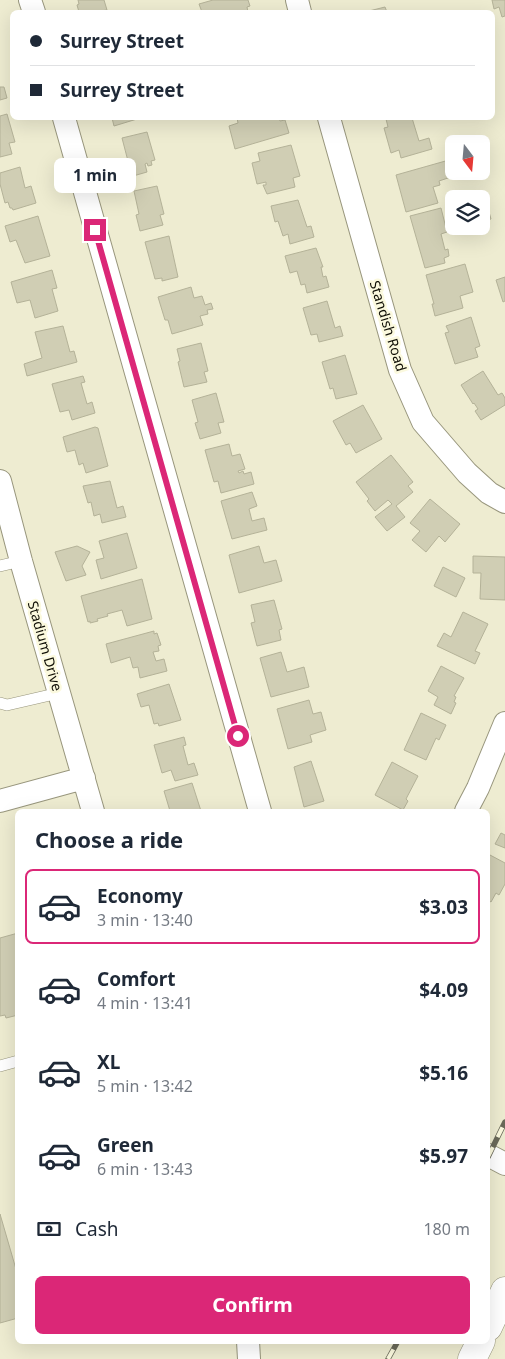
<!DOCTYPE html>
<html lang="en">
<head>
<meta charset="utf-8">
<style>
  :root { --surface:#fff; --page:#f2f2f3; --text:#1f2937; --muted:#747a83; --line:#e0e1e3; --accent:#db2777 }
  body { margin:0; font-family:"Noto Sans",sans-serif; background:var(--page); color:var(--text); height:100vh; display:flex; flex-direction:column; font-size:19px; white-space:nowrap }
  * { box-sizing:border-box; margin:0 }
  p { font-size:16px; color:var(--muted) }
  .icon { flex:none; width:28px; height:28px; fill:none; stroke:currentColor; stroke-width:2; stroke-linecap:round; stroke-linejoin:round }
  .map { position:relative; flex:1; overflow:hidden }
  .side { position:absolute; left:15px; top:809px; width:475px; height:535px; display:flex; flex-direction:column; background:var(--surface); border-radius:8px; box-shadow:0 5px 20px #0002 }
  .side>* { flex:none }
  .guide { position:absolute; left:10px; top:10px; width:485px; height:110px; border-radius:8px; box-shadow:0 5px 20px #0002; display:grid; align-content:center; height:110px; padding:0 20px; background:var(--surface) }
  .needle { width:32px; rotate:164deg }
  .buttons { position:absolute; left:445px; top:135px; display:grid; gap:10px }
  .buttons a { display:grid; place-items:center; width:45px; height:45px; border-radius:8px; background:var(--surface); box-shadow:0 5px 20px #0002; font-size:25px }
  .end { position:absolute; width:22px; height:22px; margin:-11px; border:6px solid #db2777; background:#fff; box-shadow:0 0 0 2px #fff }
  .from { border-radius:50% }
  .bubble { position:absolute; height:35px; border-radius:8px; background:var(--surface); box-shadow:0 5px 20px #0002; font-size:16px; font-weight:700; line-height:35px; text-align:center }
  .guide b { display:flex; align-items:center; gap:18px; height:48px; font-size:19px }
  .guide b+b { border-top:1px solid var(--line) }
  .guide i { width:12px; height:12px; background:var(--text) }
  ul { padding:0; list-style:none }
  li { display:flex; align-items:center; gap:15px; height:75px; margin:0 10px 8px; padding:0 10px; border:2px solid transparent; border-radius:8px }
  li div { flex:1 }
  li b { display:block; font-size:19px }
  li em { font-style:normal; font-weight:700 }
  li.current { border-color:var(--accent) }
  li>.icon { width:45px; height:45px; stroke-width:1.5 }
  h2 { padding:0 20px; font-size:22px; line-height:60px }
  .pay { display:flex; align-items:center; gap:12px; height:55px; padding:0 20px; font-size:19px }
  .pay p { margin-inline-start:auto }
  .primary-button { display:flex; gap:10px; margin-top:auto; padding:10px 20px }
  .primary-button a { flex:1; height:58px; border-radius:8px; background:var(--accent); color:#fff; font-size:20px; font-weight:700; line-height:58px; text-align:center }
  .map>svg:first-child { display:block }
  .building { fill:#d0ceb4; stroke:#b4b298 }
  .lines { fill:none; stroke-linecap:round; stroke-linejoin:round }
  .service-casing { stroke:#98967d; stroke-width:12 }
  .minor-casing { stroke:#98967d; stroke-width:24 }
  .tertiary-casing { stroke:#98967d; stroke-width:29 }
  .service { stroke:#fff; stroke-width:11 }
  .minor { stroke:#fff; stroke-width:22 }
  .tertiary { stroke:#fff; stroke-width:28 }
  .rail-casing { stroke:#6a6959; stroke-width:5.5 }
  .rail { stroke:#fbf9de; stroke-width:4; stroke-dasharray:11; stroke-linecap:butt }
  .route { stroke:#db2777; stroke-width:6 }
  .labels { text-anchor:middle; stroke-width:5; stroke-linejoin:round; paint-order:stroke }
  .street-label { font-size:14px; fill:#100f06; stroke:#fbf9de }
</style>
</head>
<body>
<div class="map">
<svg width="505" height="1359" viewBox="0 0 505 1359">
  <rect width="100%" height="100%" fill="#eeecd1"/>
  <path class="building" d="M78,0H104L107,10L101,11V12H79L77,5L79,4Z
    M213,0H248L250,6L247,7L248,12H202L199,4Z
    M492,0H505V16L502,17L499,7L494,9Z
    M385,7L387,12H365Z
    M0,87H4L7,98L0,100Z
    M7,114L15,142L9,143L12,154L0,157V116Z
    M112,118H136L137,119L114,126Z
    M237,118H279L280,121L285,120L289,133L235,149L229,126L238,123Z
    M392,118H412L419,141L429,138L432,149L401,158L399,150L391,153L384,128L388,127L386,119Z
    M147,132L155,160L151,161L152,165L148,166L147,163L145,164L147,172L126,178L123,167L129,165L122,138Z
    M291,145L300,176L293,178L295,187L267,194L263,185H266V182L257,184L252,163L260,161L258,153Z
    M449,160L454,176L439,181L440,185L433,187L438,203L406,212L396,175Z
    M20,167L25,188L31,186L36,203L13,210L12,208H10L8,202L5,203L0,184V173Z
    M157,186L164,214L160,215L163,225L140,231L136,215L139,214L134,191Z
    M485,198L491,219L481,222V199Z
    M298,200L307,227L311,226L314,237L290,244L288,234L283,236L278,221L275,222L271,206Z
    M441,208L447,232L441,234L445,250L448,249L449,256L444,258L445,263L425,268L410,216Z
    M38,216L50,256L25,263L16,240L10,242L5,226Z
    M169,236L178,277L162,281V278L155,279L145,242Z
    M316,248L323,267H321L323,277L326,276L329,287L307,293L305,284L301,285L297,271L290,273L285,256Z
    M465,264L473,292L460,296L463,308L435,316L432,304H434L426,275Z
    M52,270L57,288L52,289L58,311L35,318L30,300L17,303L11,282Z
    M505,277V301L503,302L496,280Z
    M191,287L194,298L202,296L205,305L211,303L213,309L207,310L208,314L200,316L203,325L172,334L168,320H165L158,297Z
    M327,301L335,328L340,326L343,336L319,342L317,334L311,335L303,308Z
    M471,317L480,346L475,348L478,357L455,364L445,333L449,332L446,326Z
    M63,326L70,352L74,351L77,362L27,376L24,364L42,358L35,332Z
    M201,343L208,371L204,372L207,382L184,387L178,362L180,361L177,349Z
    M345,355L357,394L336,399L333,388L330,389L322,362Z
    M483,371L498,395L502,393L505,398V405L481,420L475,411L478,409L474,403L473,404L461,385Z
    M83,376L85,382L81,383L87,404L92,402L95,413L72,420L69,410L60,412L52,384Z
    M216,393L224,422L218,423L221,433L200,439L195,423L198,422L192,400Z
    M363,405L382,439L356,453L350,443L346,445L333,421Z
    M95,427L98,428L108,466L86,473L83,463L79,465L75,450L67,452L63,437Z
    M229,444L232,456L240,454L245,469L238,471L239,473L243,471L244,474L251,472L254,484L221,493L218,481L214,482L205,450Z
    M391,455L413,482L408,486L413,492L396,506L405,517L387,531L375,517L392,504L388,500L375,511L367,501L369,499L356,482Z
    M110,481L117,508L123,506L126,517L102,523L100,514L94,516L91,502L88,503L83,486Z
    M252,492L257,506L249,509L252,521L264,518L267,530L232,539L221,501Z
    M430,499L460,524L445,542L439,536L426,552L412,540L420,531L410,523Z
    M127,533L137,568L101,579L96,560L104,558L99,541Z
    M77,546L90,552L82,566L86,575L66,581L55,552Z
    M259,546L264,563L276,560L282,581L239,593L229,555Z
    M473,556L505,557V600L480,599L481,573H473Z
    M443,567L465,578L456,597L434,586Z
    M142,579L152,619L127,626L122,610L107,614L108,616L97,619L98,621L90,623V621L88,622L81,596Z
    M274,600L282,629L279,630L281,640L257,646L251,623L255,622L251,605Z
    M463,612L488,624L475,651L480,653L475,664L437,646L444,633L451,637Z
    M154,631V634L157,633L161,645L158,646L159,651L153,652L156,661L164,659L167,671L140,678L138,667L133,668L130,657L111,663L106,644Z
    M281,652L287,672L304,667L309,687L271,697L260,658Z
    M441,666L464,678L454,696L456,697L454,702L456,703L451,714L434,705L438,697L428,691Z
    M169,684L181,720L159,726L158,723L154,724L149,705L141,707L137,694Z
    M309,700L313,714L321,712L326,730L310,735L312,742L288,749L277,709Z
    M421,713L446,725L439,740L436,738L426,760L404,750Z
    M184,737L186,745L183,746L188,765L194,763L198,775L175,781L171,770L162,773L154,745Z
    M311,761L324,801L304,807L294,767Z
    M392,762L418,776L406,799L408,801L403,810L375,795Z
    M192,783L201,811H170L164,791Z
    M501,833L505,835V848L495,844Z
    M490,855L505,863V884L499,895L496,893L491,902L488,900V860Z
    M18,933V1015L6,1018L5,1015L0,1016V938Z
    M0,1214L18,1276V1318L0,1323Z"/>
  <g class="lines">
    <g class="service-casing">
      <path id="service" d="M0,566L21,561
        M0,703L7,705L59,693
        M0,1066L18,1061"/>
    </g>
    <g class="minor-casing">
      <path id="minor" d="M30,0L34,12
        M297,0L300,12
        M64,118L260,811
        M329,118L400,370L423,422L467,473L489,493L505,502
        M0,481L21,561L93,811
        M0,801L84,778
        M466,811L478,788L505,723
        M488,1155L505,1164
        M248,1341L249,1359"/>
    </g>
    <g class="tertiary-casing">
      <path id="tertiary" d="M488,1327L505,1291
        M472,1359L481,1341"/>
    </g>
    <use href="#service" class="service"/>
    <use href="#minor" class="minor"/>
    <use href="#tertiary" class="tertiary"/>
    <g class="rail-casing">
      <path id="rail" d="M488,1157L505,1122
        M388,1359L398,1341"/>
    </g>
    <use href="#rail" class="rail"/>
  </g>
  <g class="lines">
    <path class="route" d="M95,230L238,736"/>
  </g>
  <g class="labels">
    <g class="street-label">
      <text transform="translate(388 326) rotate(73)" y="5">Standish Road</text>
      <text transform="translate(45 646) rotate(74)" y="5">Stadium Drive</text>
    </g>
  </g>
</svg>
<div class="buttons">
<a><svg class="needle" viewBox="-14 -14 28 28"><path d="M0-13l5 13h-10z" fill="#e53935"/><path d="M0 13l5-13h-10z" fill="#747a83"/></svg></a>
<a><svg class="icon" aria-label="layers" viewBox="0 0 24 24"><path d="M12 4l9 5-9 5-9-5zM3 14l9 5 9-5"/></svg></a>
</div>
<i class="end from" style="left:238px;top:736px"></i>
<i class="end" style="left:95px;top:230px"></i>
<div class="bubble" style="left:54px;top:158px;width:82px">1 min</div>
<div class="guide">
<b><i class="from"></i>Surrey Street</b>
<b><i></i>Surrey Street</b>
</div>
<section class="side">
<h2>Choose a ride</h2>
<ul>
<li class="current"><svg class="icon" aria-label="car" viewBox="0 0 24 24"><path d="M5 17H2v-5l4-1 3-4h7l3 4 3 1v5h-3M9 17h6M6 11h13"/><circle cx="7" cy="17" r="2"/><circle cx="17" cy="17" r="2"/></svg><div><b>Economy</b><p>3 min · 13:40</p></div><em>$3.03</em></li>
<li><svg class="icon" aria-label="car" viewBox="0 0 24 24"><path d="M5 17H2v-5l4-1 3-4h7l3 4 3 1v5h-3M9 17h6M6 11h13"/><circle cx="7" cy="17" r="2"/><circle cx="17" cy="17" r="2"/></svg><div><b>Comfort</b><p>4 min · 13:41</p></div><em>$4.09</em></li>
<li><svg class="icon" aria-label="car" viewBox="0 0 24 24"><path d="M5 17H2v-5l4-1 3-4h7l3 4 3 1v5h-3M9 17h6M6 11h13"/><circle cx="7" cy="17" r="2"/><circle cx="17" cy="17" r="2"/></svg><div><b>XL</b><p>5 min · 13:42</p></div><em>$5.16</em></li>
<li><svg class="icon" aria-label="car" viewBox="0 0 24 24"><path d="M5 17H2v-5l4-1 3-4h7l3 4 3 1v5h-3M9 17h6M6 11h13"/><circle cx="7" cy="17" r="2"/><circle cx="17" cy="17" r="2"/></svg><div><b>Green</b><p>6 min · 13:43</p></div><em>$5.97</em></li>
</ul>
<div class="pay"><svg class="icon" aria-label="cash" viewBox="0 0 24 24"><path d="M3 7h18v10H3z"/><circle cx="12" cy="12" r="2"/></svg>Cash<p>180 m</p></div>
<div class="primary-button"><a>Confirm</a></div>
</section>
</div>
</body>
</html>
